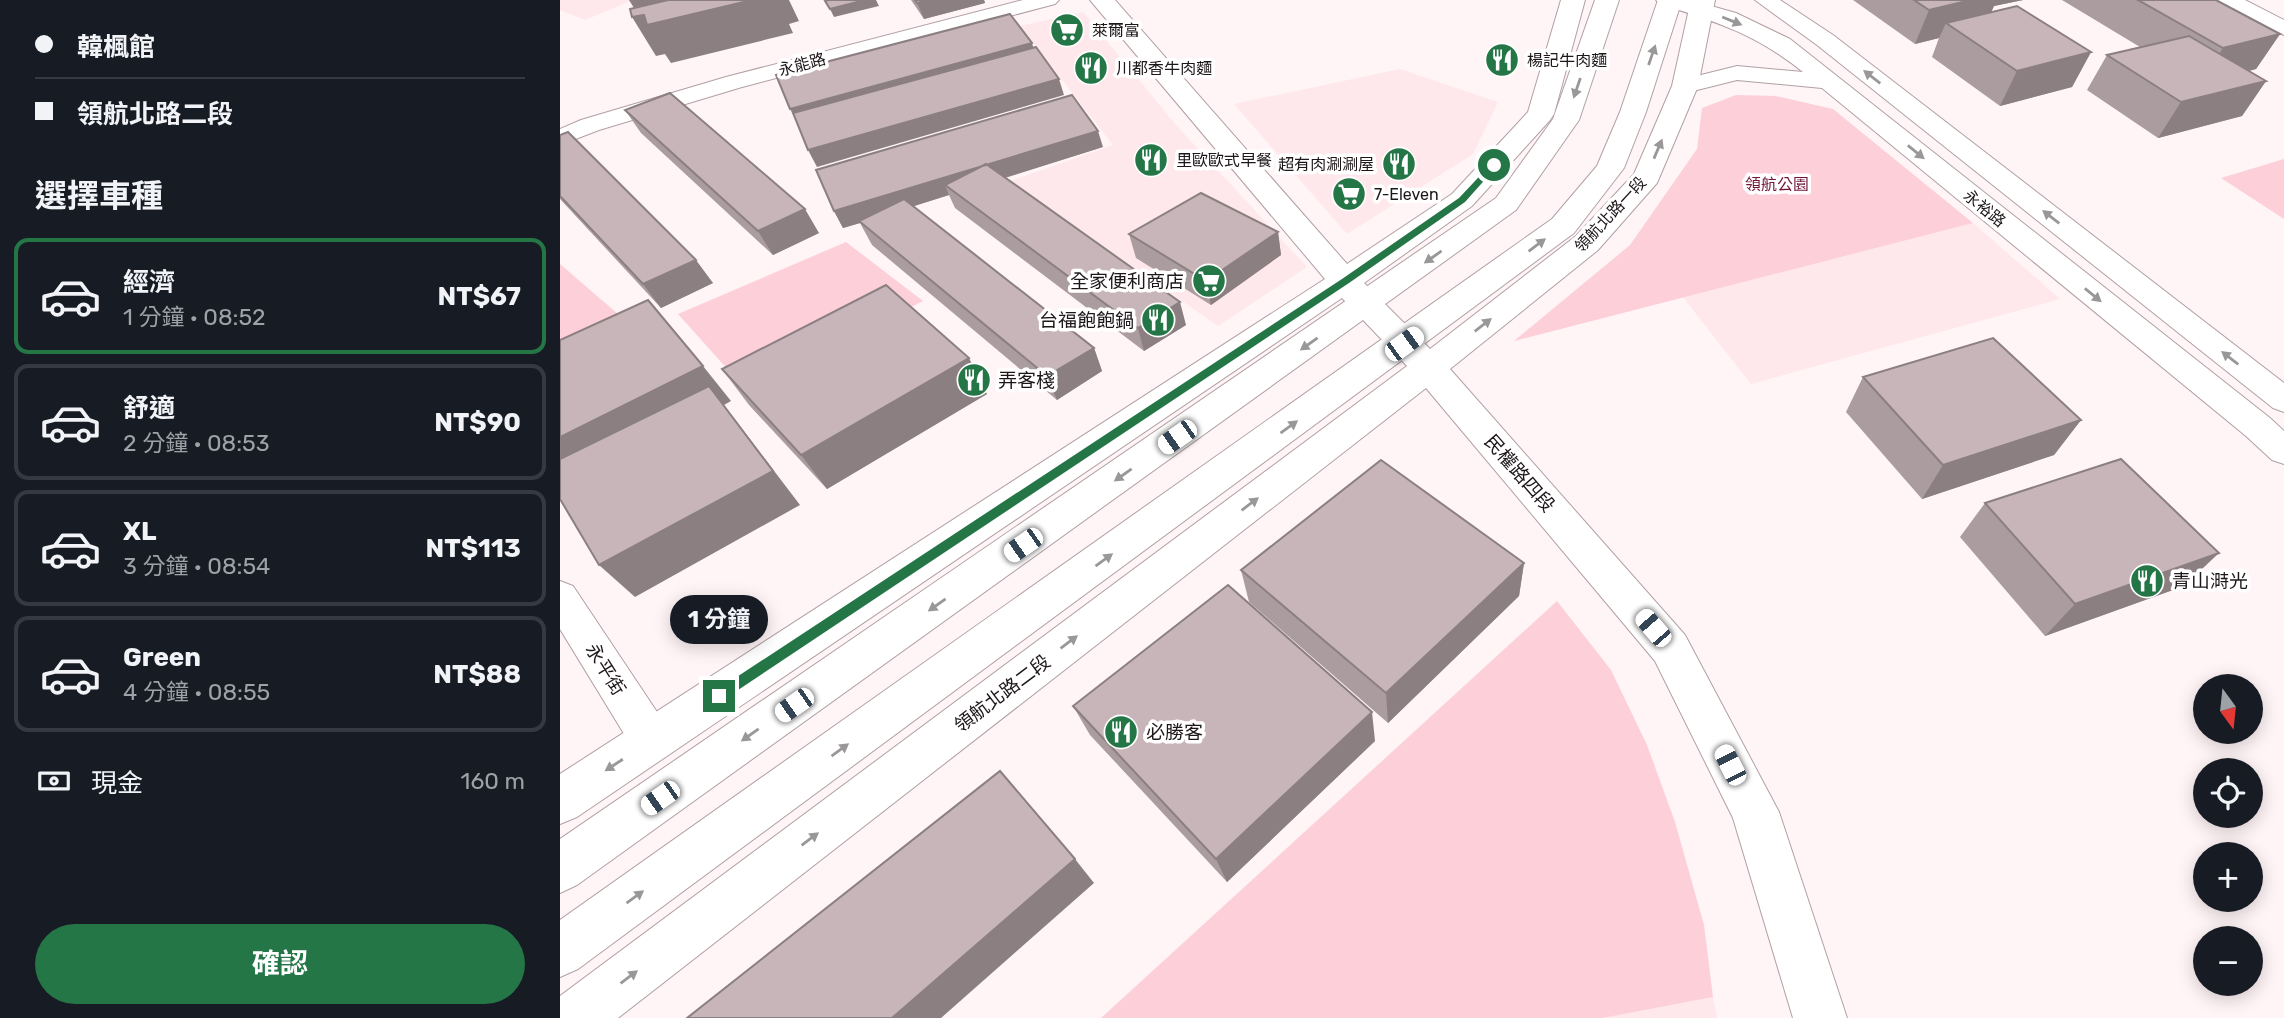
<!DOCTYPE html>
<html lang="zh-TW">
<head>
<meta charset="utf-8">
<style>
  :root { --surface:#171b24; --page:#20242c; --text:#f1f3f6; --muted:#9ea1a6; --line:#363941; --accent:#257647 }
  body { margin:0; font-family:Rubik,"Noto Sans TC",sans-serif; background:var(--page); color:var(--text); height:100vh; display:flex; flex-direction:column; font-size:26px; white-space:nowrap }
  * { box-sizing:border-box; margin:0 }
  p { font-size:23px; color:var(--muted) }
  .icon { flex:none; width:38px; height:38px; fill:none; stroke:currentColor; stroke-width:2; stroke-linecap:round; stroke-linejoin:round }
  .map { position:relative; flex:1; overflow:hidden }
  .drawer { display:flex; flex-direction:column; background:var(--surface); width:560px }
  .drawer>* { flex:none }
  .hud { display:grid; align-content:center; height:154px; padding:0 35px; background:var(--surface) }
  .needle { width:46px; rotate:165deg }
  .controls { position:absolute; left:1633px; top:674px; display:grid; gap:14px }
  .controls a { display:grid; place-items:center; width:70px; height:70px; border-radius:50%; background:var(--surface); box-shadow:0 4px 18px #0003; font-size:35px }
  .end { position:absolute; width:32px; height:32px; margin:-16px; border:9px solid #257647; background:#fff; box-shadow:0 0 0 4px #fff }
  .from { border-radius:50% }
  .bubble { position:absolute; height:49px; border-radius:24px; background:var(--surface); box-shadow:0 4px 18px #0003; font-size:23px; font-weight:700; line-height:49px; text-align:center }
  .car { position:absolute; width:21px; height:42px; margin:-21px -10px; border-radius:9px; box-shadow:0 0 5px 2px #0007; background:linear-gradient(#fff 24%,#345 0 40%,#fff 0 76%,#345 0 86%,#fff 0) }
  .hud b { display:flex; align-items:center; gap:24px; height:66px; font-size:26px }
  .hud b+b { border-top:2px solid var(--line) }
  .hud i { width:18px; height:18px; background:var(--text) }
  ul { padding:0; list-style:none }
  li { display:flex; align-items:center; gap:21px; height:116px; margin:0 14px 10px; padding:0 21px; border:4px solid var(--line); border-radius:14px }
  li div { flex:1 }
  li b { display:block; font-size:26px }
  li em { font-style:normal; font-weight:700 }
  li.active { border-color:var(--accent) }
  li>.icon { width:63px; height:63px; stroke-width:1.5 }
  h2 { padding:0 35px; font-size:32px; line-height:84px }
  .pay { display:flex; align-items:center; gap:18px; height:77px; padding:0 35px; font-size:26px }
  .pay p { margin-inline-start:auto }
  .action { display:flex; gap:14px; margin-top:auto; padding:14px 35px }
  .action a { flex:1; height:80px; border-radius:42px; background:var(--accent); color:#fff; font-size:28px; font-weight:700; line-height:80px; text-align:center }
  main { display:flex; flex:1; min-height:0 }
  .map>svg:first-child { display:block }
  .built { fill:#fee8ec }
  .green { fill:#fdd0d9 }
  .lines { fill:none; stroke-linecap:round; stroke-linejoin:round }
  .minor-casing { stroke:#b1a0a4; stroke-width:2 }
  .tertiary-casing { stroke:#b1a0a4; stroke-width:2 }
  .secondary-casing { stroke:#b1a0a4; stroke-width:2 }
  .minor { fill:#fff; fill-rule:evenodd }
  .tertiary { fill:#fff; fill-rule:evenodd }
  .secondary { fill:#fff; fill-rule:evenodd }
  .wall { fill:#ab9c9f }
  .shaded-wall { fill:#8b7f82 }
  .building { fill:#c7b5b9; stroke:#8b7f82; stroke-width:2 }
  .oneway { fill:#999797 }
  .route { fill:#257647 }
  .labels { text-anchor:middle; stroke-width:7; stroke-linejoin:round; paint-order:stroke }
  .far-poi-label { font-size:16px; fill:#1d1718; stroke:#fff; text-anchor:start }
  .far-street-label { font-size:16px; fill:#1d1718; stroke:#fff }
  .far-park-label { font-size:16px; fill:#711638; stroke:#fff }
  .poi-label { font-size:19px; fill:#1d1718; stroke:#fff; text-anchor:start }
  .street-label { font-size:19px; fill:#1d1718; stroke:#fff }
</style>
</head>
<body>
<main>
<section class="drawer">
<div class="hud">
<b><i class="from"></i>韓楓館</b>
<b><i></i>領航北路二段</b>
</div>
<h2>選擇車種</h2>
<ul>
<li class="active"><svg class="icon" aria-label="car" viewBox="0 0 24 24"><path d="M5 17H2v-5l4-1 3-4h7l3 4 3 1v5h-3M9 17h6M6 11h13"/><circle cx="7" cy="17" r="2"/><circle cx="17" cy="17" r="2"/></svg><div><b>經濟</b><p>1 分鐘 · 08:52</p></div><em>NT$67</em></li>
<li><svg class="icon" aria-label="car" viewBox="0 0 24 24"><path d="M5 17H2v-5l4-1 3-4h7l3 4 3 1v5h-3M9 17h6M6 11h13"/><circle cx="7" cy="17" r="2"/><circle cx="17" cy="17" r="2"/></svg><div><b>舒適</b><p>2 分鐘 · 08:53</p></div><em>NT$90</em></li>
<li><svg class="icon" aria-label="car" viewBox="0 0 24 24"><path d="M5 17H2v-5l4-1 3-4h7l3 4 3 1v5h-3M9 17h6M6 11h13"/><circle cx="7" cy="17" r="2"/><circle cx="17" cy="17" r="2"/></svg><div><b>XL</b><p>3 分鐘 · 08:54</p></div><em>NT$113</em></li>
<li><svg class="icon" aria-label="car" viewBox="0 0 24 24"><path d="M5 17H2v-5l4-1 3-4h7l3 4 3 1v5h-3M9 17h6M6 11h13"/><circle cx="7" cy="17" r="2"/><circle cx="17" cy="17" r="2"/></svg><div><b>Green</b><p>4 分鐘 · 08:55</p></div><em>NT$88</em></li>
</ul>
<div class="pay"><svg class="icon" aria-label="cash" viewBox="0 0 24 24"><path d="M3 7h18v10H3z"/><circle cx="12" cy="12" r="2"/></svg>現金<p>160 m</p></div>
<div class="action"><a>確認</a></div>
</section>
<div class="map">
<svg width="1724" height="1018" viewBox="0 0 1724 1018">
  <rect width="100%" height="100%" fill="#fff4f6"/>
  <path class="built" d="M0,0H73L25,20L0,10Z
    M523,12L616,125L747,267L658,326L450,181L553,145L460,26Z
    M840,69L938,102L913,154L787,234L674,104Z
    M1413,223L1500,299L1191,384L1122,296Z
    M1153,997L1157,1018H1043Z"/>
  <path class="green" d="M1176,95L1216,96L1273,109L1413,223L954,341L1070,245L1137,149L1142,108Z
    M1724,159V219L1661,178Z
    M286,242L363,301L187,391L118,314Z
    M0,264L80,333L0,372Z
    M997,601L1051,670L1087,745L1115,822L1144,925L1153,997L1043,1018H541Z"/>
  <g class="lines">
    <g class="minor-casing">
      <path id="minor" d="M463,0H499L495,4L182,87L39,130L0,145V129L21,120L166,77Z
        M1096,0H1130L1176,13L1230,39L1710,418L1724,431V464L1712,460L1686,436L1262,88L1177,80L1125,93L1117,91L1113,86L1117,81L1177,66L1243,72C1196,34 1157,22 1100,4Z
        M1195,0H1220L1273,35L1724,383V412L1713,408L1257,45Z
        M1657,0H1685L1724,20V35L1661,4Z
        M0,581L13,586L107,727L113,741L107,755L92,760L77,755L0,629Z"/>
    </g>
    <g class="tertiary-casing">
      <path id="tertiary" d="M530,0H555L787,264L892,194L968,112L1001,0H1025L994,114L990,120L912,206L804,283L870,349L1016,236L1074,174L1112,86L1131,0H1155L1138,86L1097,183L1038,250L890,369L1125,635L1219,812L1287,1018H1233L1173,818L1095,661L866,388L58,1018H0V996L847,366L782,298L17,817L0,824V774L765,279Z"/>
    </g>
    <g class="secondary-casing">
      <path id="secondary" d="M1035,0H1059L1019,120L956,210L17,885L0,893V839L936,198L993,119Z
        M1098,0H1122L1086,112L1064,168L1014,233L18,969L0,977V920L992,219L1037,166L1060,112Z"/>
    </g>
    <use href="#minor" class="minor"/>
    <use href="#tertiary" class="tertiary"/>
    <use href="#secondary" class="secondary"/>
  </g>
  <path class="wall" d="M351,0H424L425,3L364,19Z
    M1293,0H1463L1434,6L1431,12L1531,52L1512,87L1440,106L1372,57L1379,38L1355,44Z
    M1502,0H1656L1720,34L1696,69L1689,71L1706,81L1682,116L1598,138L1527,90L1547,55L1580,47Z
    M65,110L259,233L213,255L81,133Z
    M0,135L153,283L101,308L0,199Z
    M543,147L445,178L626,325L584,351L395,208L389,195L353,206L534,348L542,371L497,400L312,245L300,223L283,228L274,211Z
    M718,232L721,255L651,305L576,258L569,234Z
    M162,369L427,394L267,489L189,405Z
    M1303,377L1521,420L1494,455L1362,499L1286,412Z
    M1425,503L1624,586L1485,636L1400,537Z
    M964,563L959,596L828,723L689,602L681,570Z
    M513,706L815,741L667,882L530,735Z"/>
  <path class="shaded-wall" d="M69,0H229L239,21L229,24L233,33L111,63L105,54L96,56L72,17L79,16Z
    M305,0H316L319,6L274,17L270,9Z
    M370,0H424L425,3L364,19L357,3Z
    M1411,0H1463L1434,6L1424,28L1386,23L1379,38L1355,44L1369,10Z
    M1720,34L1696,69L1641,83L1663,48Z
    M472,43L477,60L239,125L230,109Z
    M1531,52L1512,87L1440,106L1457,71Z
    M499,79L504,95L257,167L248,150Z
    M1706,81L1682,116L1598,138L1621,102Z
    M538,131L543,147L396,193L385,185L389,195L301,223L299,221L300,223L283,228L274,211Z
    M245,209L259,233L213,255L198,231Z
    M718,232L721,255L651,305L646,281Z
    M136,260L153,283L101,308L83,284Z
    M620,302L626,325L584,351L578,328Z
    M534,348L542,371L497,400L487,376Z
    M409,358L427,394L267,489L241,455Z
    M143,366L171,401L164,405L240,505L75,597L39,565L0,490V437Z
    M1521,420L1494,455L1362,499L1383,465Z
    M1659,553L1624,586L1485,636L1515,604Z
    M964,563L959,596L828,723L826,693Z
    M812,712L815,741L667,882L656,859Z
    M515,859L534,883L381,1018H332Z"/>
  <path class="building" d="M108,0H192L87,25L84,15L72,17L70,9Z
    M269,0H305L270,9L265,1Z
    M355,0H370L357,3Z
    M1354,0H1411L1369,10Z
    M1578,0H1656L1720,34L1663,48Z
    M1457,6L1531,52L1457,71L1386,23Z
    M450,14L472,43L230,109L216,75Z
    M1629,36L1706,81L1621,102L1547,55Z
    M476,47L499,79L248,150L233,113Z
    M110,93L245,209L198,231L65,110Z
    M512,95L538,131L274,211L256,170Z
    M8,132L136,260L83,284L0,196V135Z
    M426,164L620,302L578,328L385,185Z
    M641,193L718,232L646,281L569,234Z
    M344,199L534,348L487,376L299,221Z
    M326,285L409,358L241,455L162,369Z
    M88,300L143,366L0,437V340Z
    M1433,338L1521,420L1383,465L1303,377Z
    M149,386L213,471L39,565L0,499V459Z
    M1561,459L1659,553L1515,604L1425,503Z
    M821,460L964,563L826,693L681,570Z
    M668,585L812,712L656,859L513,706Z
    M440,771L515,859L332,1018H127Z"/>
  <defs><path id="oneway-solid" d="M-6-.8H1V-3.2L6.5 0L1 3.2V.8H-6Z" transform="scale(1.75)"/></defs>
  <g class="oneway">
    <use href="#oneway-solid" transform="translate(1172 21) rotate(22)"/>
    <use href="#oneway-solid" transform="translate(1092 55) rotate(-71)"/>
    <use href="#oneway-solid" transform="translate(1312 77) rotate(-142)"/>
    <use href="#oneway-solid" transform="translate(1017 88) rotate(109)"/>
    <use href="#oneway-solid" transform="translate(1098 149) rotate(-67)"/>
    <use href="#oneway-solid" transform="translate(1356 152) rotate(39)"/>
    <use href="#oneway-solid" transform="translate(1491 217) rotate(-142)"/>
    <use href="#oneway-solid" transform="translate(977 245) rotate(-37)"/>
    <use href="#oneway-solid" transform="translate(873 257) rotate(145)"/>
    <use href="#oneway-solid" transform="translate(1533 295) rotate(39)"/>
    <use href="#oneway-solid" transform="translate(923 325) rotate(-38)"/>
    <use href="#oneway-solid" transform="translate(749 344) rotate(145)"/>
    <use href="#oneway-solid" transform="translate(1670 358) rotate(-142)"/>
    <use href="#oneway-solid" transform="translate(729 427) rotate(-36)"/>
    <use href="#oneway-solid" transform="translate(563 475) rotate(145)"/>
    <use href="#oneway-solid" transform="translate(690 504) rotate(-37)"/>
    <use href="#oneway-solid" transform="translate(544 560) rotate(-36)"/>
    <use href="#oneway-solid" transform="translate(377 605) rotate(145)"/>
    <use href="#oneway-solid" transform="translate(509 642) rotate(-37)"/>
    <use href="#oneway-solid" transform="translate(190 735) rotate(145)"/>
    <use href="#oneway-solid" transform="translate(280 750) rotate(-36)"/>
    <use href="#oneway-solid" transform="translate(54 765) rotate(147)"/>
    <use href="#oneway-solid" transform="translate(250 839) rotate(-37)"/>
    <use href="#oneway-solid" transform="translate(75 897) rotate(-36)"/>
    <use href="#oneway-solid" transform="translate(69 977) rotate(-37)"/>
  </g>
  <path class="route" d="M931,164L938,165L905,202L789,283L163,700H154V692L782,279L899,198Z"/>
  <defs>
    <g id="supermarket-disc" transform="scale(1.75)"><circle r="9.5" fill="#257647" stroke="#fff"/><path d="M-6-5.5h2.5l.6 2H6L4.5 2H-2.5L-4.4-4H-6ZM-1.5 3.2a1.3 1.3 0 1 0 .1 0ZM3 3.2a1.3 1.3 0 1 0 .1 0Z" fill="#fff"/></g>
    <g id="restaurant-disc" transform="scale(1.75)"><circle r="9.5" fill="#257647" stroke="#fff"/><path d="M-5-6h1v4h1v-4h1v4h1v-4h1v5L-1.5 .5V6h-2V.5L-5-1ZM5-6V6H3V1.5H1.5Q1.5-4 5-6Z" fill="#fff"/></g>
  </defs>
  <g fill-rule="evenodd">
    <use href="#supermarket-disc" x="507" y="30"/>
    <use href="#restaurant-disc" x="942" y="60"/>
    <use href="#restaurant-disc" x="531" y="68"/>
    <use href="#restaurant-disc" x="591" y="160"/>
    <use href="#restaurant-disc" x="839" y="164"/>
    <use href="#supermarket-disc" x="789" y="194"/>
    <use href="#supermarket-disc" x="649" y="281"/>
    <use href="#restaurant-disc" x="598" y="320"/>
    <use href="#restaurant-disc" x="414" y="380"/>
    <use href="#restaurant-disc" x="1587" y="581"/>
    <use href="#restaurant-disc" x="561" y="732"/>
  </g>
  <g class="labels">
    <g class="far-poi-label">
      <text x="532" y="36">萊爾富</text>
      <text x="967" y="66">楊記牛肉麵</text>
      <text x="556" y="74">川都香牛肉麵</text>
      <text x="616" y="166">里歐歐式早餐</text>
      <text x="814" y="170" text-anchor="end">超有肉涮涮屋</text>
      <text x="814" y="200">7-Eleven</text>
    </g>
    <g class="far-street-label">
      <text transform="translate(242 64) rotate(-15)" y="6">永能路</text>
      <text transform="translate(1425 208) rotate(39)" y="6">永裕路</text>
      <text transform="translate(1050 214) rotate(-47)" y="6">領航北路一段</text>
    </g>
    <g class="far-park-label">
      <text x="1217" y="190">領航公園</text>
    </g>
    <g class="poi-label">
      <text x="624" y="288" text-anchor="end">全家便利商店</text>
      <text x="574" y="327" text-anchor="end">台福飽飽鍋</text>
      <text x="438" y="387">弄客棧</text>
      <text x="1612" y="588">青山溡光</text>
      <text x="586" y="739">必勝客</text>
    </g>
    <g class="street-label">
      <text transform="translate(960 473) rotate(49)" y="7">民權路四段</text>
      <text transform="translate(46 669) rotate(58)" y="7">永平街</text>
      <text transform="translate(442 693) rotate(-37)" y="7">領航北路二段</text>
    </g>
  </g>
</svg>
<div class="controls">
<a><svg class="needle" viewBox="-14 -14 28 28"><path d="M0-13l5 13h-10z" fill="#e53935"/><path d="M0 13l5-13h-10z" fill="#9ea1a6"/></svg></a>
<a><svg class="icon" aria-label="locate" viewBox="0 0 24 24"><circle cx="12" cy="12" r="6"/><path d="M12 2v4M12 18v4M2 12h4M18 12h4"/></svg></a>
<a>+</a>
<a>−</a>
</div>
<i class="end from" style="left:934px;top:165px"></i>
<i class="end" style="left:159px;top:696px"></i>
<div class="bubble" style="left:110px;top:595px;width:98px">1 分鐘</div>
<i class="car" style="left:844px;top:344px;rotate:54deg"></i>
<i class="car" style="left:617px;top:437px;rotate:235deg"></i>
<i class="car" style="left:463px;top:545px;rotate:235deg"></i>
<i class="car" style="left:1093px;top:628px;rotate:319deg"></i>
<i class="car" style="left:234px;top:705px;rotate:235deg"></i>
<i class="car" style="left:1170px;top:765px;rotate:333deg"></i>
<i class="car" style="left:100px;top:798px;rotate:235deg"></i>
</div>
</main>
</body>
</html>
